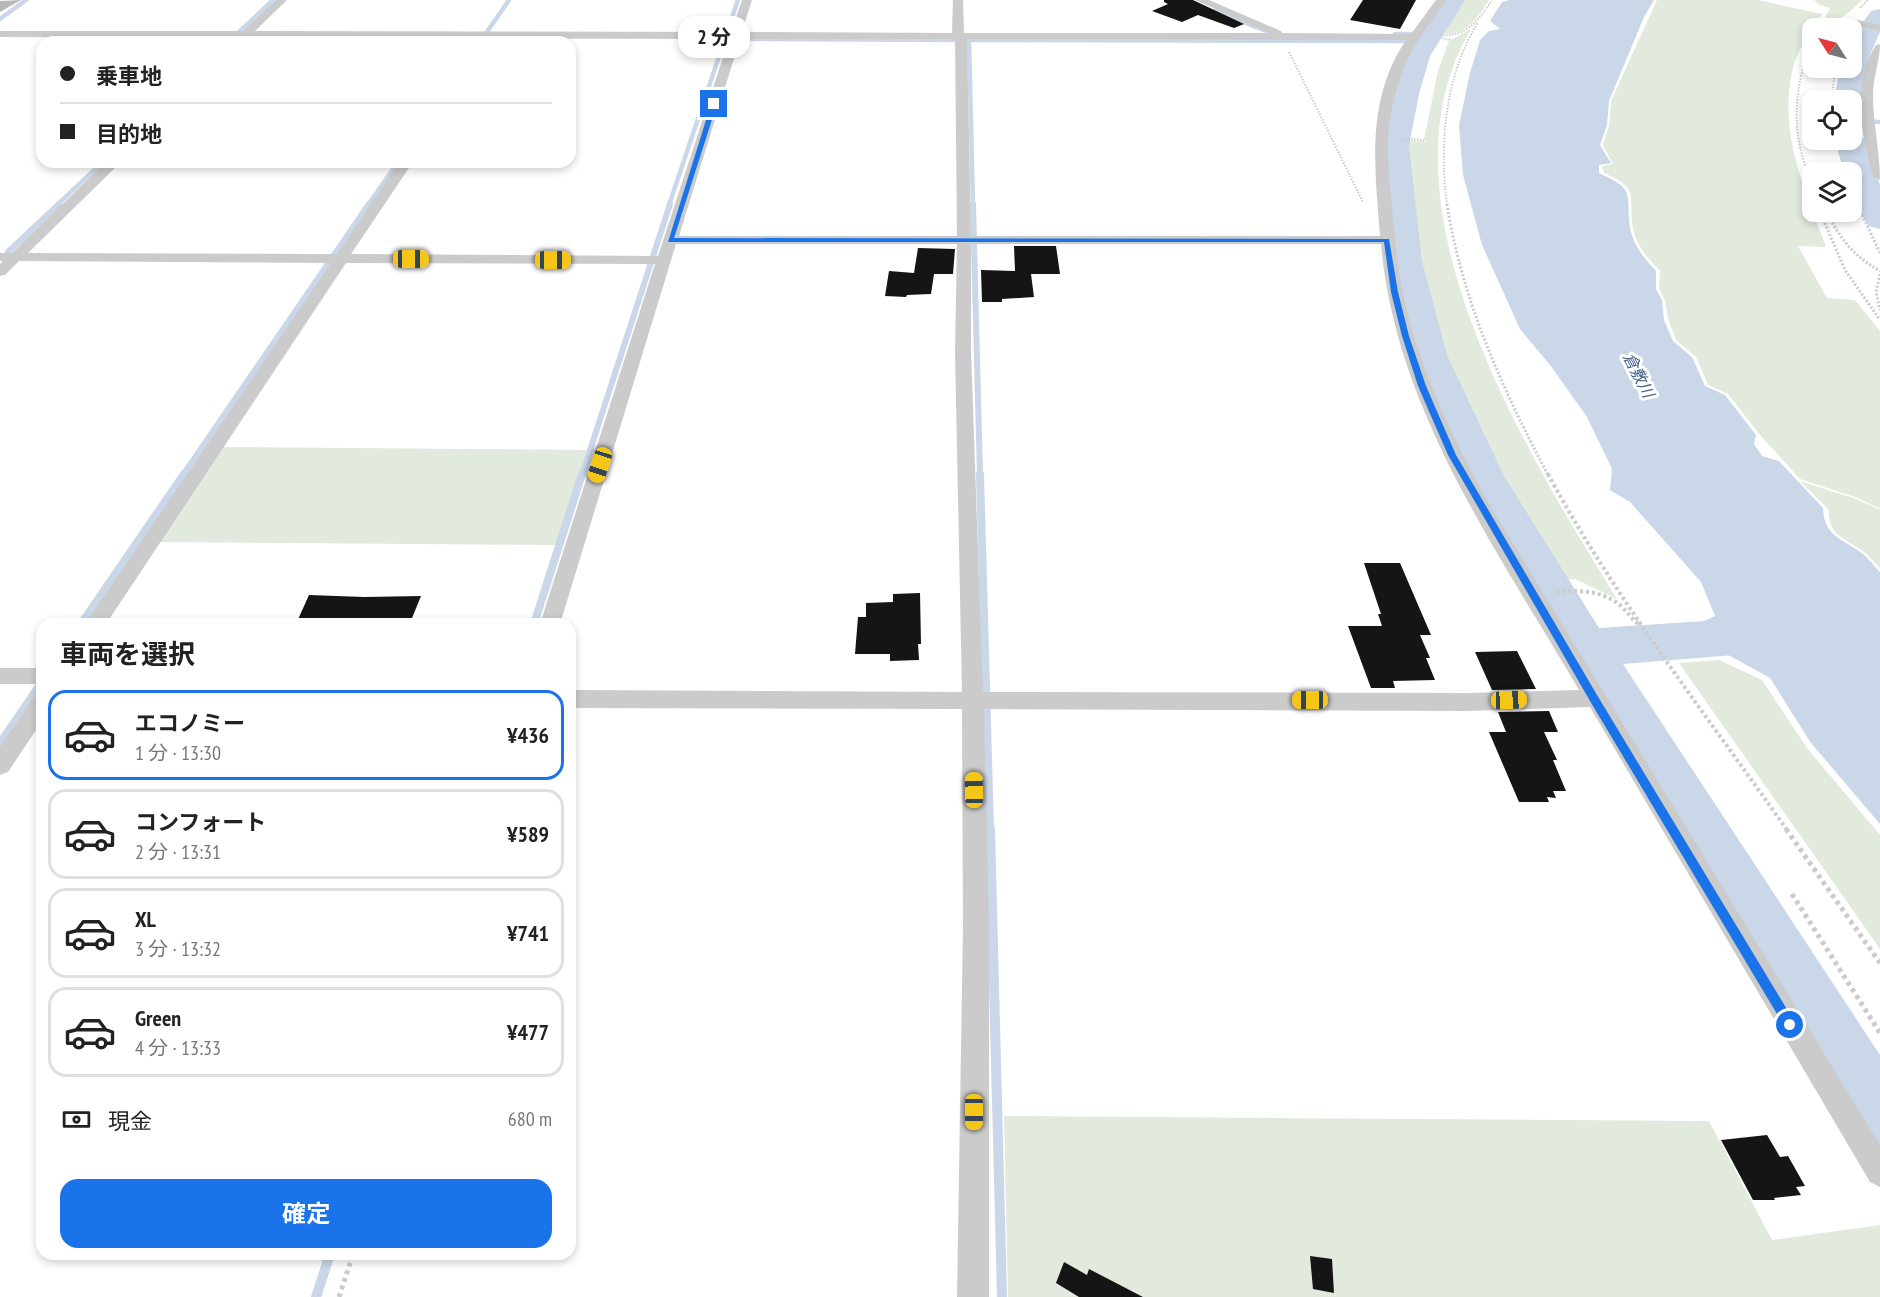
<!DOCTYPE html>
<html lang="ja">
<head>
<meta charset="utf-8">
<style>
  :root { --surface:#fff; --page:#f6f6f6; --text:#222; --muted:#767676; --line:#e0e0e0; --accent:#1a73e8 }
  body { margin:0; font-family:"PT Sans Narrow","Noto Sans JP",sans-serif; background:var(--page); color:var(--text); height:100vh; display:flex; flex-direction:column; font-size:22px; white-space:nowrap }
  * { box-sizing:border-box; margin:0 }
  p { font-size:20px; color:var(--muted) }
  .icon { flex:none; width:33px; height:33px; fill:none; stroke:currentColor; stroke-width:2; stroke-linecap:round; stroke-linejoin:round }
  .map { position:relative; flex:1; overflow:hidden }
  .sheet { position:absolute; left:36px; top:618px; width:540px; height:642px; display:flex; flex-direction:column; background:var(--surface); border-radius:18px; box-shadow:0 3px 9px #0003 }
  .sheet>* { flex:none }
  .top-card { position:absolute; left:36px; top:36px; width:540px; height:132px; border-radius:18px; box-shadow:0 3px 9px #0003; display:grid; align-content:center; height:132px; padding:0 24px; background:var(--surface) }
  .needle { width:39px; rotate:306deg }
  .fabs { position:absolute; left:1802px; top:18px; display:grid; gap:12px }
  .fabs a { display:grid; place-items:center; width:60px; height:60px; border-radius:12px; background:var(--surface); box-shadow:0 3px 9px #0003; font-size:30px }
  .end { position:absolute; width:27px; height:27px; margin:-14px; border:8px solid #1a73e8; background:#fff; box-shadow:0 0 0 3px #fff }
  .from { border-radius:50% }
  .bubble { position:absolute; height:42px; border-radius:18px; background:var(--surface); box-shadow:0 3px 9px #0003; font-size:20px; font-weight:700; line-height:42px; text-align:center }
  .car { position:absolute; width:18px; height:36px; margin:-18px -9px; border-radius:8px; box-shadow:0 0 4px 2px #0007; background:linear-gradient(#f5c518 24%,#345 0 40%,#f5c518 0 76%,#345 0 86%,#f5c518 0) }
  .top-card b { display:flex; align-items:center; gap:21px; height:57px; font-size:22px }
  .top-card b+b { border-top:2px solid var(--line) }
  .top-card i { width:15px; height:15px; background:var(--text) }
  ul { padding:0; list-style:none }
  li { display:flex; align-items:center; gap:18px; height:90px; margin:0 12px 9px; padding:0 12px; border:3px solid var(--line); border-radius:18px }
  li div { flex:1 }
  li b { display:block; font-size:22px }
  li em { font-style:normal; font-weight:700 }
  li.active { border-color:var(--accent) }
  li>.icon { width:54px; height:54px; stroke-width:1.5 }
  h2 { padding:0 24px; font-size:27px; line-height:72px }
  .pay { display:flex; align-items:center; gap:15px; height:66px; padding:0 24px; font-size:22px }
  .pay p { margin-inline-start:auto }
  .action { display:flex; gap:12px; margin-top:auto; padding:12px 24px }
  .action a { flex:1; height:69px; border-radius:18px; background:var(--accent); color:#fff; font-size:24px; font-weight:700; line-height:69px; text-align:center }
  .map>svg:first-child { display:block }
  .green { fill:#e1eadd; fill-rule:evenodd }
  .water { fill:#cad7e8 }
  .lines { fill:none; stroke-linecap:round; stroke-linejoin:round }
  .stream-far3 { stroke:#cad7e8; stroke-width:4.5 }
  .stream-far2 { stroke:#cad7e8; stroke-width:6 }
  .stream-far1 { stroke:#cad7e8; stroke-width:8 }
  .stream { stroke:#cad7e8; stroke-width:10 }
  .river { fill:#cad7e8; fill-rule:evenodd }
  .building { fill:#151515 }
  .path-far3 { stroke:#cbcbcb; stroke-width:2; stroke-dasharray:1.5 1.5; stroke-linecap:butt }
  .path-far2 { stroke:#cbcbcb; stroke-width:3; stroke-dasharray:2 2; stroke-linecap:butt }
  .path-far1 { stroke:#cbcbcb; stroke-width:4; stroke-dasharray:3 3; stroke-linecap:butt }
  .path { stroke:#cbcbcb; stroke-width:5; stroke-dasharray:4 4; stroke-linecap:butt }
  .street { fill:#cbcbcb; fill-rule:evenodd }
  .secondary { fill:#b8b8b8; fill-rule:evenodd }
  .route { fill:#1a73e8 }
  .labels { text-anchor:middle; stroke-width:6; stroke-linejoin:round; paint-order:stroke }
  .far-water-label { font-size:16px; font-style:italic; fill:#436189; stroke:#fff }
</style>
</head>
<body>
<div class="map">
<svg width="1880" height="1297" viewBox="0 0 1880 1297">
  <rect width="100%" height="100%" fill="#fff"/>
  <path class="green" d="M1460,0H1489C1477,20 1464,38 1438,33L1454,13Z
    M1657,0H1758L1822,14C1814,29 1801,44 1795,61C1775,125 1804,188 1826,247L1798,246L1827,298L1855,300L1880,331V509L1858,498L1800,479L1760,435L1728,394L1708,385L1696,357L1676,340L1668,319L1665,300L1659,289L1660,271C1648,258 1636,246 1633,228C1628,195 1641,189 1604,173L1602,166L1613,164L1603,145L1609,126L1611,101Z
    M1814,0H1862C1850,11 1842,24 1825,17L1830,8L1820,5Z
    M1471,29C1369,201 1527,453 1617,599L1575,579L1560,580C1540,548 1518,516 1499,483C1440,379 1402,262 1403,141L1426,142V140L1406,138C1413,100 1418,70 1437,36L1453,39ZM1438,38L1449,41L1438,71L1424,139L1407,137L1418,82Z
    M222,447L587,450L557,545L159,542Z
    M1800,481L1856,499L1880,510V568C1874,562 1869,556 1863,551C1846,539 1827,535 1829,510Z
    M1719,660L1762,680L1807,748L1880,835V949L1679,663Z
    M1004,1116L1709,1121L1772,1240L1880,1225V1297H1008Z"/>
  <path class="water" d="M1509,0H1654L1644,17L1609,101L1607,125L1600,145L1611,163L1599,165V173C1636,190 1626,192 1630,227C1633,245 1644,258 1656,271V289L1662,300L1664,320L1673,341L1692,357L1705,386L1725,395L1756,435L1754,444L1762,456L1779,461L1823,508C1824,535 1840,538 1859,551C1867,556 1873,565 1880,572V824L1811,743L1770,678L1723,652H1684L1671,645L1666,640L1672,635L1715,616L1701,582L1630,502L1610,490L1612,469L1587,417L1550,365L1520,329L1482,245L1463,175L1459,125L1470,73L1480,40L1489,31L1500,29L1490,21L1502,2Z"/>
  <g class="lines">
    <path class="stream-far3" d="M1214,11L1269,32
      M0,19L26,0
      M239,32L273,0
      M1395,34H1410
      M1422,36L1428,38
      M746,39L955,40
      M967,40L1403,41
      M969,40L973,205
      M229,42L234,37
      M480,42L509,0
      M1417,44L1423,45
      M1851,121L1880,122
      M57,205L103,162
      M368,205L398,162
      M669,205L738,0"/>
    <path class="stream-far2" d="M973,204L980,475
      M8,252L59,204
      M183,475L369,204
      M582,475L670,204"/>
    <path class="stream-far1" d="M980,474L990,830
      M81,624L184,474
      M534,624L582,474
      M0,743L42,682"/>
    <path class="stream" d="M990,829L1002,1297
      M316,1297L330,1254"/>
    <path class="river" d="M1441,0H1465L1430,56L1419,94L1409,146L1422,261L1447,355L1504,476L1599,628L1734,619L1751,624L1758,637L1751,650L1734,655L1623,664L1880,1055V1146L1857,1136L1531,597L1462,476L1409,355L1388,261L1379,146L1391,94L1404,56Z
      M1880,9V32L1870,55L1864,79L1862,100L1858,106L1851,108V100H1834L1840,68H1851V39L1871,11Z
      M1851,132L1860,134L1865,140L1880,185V229L1869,226C1858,210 1851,192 1851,172H1844L1835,140H1851Z"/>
  </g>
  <path class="building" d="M1164,0H1193L1244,24L1234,28L1198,15L1182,22L1152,11L1168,4L1164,2Z
    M1363,0H1416L1400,29L1350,20Z
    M1014,246H1056L1060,274H1031L1034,297L1002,299V302H982L981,270L1015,271Z
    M918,248L955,249L953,274H934L931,294L907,295L906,297L885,296L889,271L914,273Z
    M1364,563H1400L1431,635H1420L1430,658H1426L1435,680L1393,681L1395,688H1371L1348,626H1382L1378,614H1381Z
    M920,593L921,644H918L919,660L890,661V654H855L858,617H866V603L893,602V594Z
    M309,595L364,597L421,596L410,623L296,624Z
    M1517,651L1536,689L1492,690L1475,652Z
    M1549,711L1558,732H1544L1557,760H1553L1566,791H1553L1556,798L1547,797L1549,802H1519L1489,732H1506L1498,712Z
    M1767,1135L1780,1157L1788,1156L1805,1186L1796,1187L1801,1195L1774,1198L1775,1200H1753L1721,1140Z
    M1310,1256L1332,1259L1334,1293L1313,1289Z
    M1064,1262L1087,1275L1089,1269L1143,1297H1079L1056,1283Z"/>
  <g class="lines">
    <path class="path-far3" d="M1860,8L1868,0
      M1824,28L1834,24
      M1437,35C1465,38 1478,22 1492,0
      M1812,41C1793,89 1790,135 1812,182
      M1289,52L1363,202
      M1832,100L1835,68
      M1399,139L1425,141
      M1836,140L1845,172
      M1851,190L1858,205
      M1447,205C1439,144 1445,76 1478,22"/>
    <path class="path-far2" d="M1447,204C1462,301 1503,390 1548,475
      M1857,204L1880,253
      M1820,212L1845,270L1880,320
      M1827,212C1838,237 1856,258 1880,271
      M1880,274L1876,292L1880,310"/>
    <path class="path-far1" d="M1548,474C1616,600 1705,713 1787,830
      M1556,592C1579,590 1601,590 1620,605C1628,612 1632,621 1641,625"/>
    <path class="path" d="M1786,829L1880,963
      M1792,894L1880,1033
      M339,1297L353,1254"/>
    <path class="street" d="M276,0H287L255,31L731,32L742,0H752L742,32L952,33L953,0H963L964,33H1269L1195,0H1209L1281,31L1282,33L1411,34L1436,0H1446C1434,21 1416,38 1407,61C1384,116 1386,150 1392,207C1395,233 1396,259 1401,284C1417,366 1454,442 1495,514L1880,1145V1187L1870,1182L1590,707L1467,711L984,709L989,927V1297H957L963,927L962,709L570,708V690L962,692L955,351L957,244H676L560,624H540L655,264L346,263L106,624H85L331,263L19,261L5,275L0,276V264L3,261H0V253H12L106,162H121L28,253L337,254L399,162H413L351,254L658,256L729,39L249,38L240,42L236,38L0,37V31H243ZM740,39H955L957,236H679ZM967,39L1406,40C1365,101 1375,168 1380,236H971ZM971,244H1381C1395,409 1498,551 1579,690L1467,693L983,692L971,351Z
      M1849,18L1880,25V31L1845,23L1844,21Z
      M1880,44C1880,61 1873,77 1873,95C1873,124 1880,151 1880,180L1873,176C1861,134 1851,84 1876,45Z
      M0,668H42V684H0Z
      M42,694V721L8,772L0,775V747L34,697Z"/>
    <path class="secondary" d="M21,0L0,12V1Z"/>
  </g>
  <path class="route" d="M714,102L717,104L674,238L1389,239L1398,292L1409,336L1426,386L1456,455L1597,695L1794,1021L1796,1025L1794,1029L1790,1031L1786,1029L1590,701L1448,455L1418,386L1402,336L1391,292L1384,242H668L711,104Z"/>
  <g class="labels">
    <g class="far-water-label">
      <text transform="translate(1639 375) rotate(63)" y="6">倉敷川</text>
    </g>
  </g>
</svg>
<div class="fabs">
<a><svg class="needle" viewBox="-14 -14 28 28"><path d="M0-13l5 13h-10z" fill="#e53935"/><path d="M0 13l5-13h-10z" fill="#767676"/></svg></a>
<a><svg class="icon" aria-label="locate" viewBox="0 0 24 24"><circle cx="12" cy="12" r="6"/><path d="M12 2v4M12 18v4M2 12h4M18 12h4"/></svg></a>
<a><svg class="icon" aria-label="layers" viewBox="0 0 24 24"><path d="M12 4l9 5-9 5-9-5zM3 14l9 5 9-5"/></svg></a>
</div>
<i class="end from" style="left:1790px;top:1025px"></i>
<i class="end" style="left:714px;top:104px"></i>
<div class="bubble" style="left:678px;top:16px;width:72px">2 分</div>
<i class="car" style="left:411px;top:259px;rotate:90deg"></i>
<i class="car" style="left:553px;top:260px;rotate:90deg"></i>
<i class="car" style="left:600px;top:465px;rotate:198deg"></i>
<i class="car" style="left:1310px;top:700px;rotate:270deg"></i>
<i class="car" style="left:1509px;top:700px;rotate:88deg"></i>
<i class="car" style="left:974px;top:790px;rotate:359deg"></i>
<i class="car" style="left:974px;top:1112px;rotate:180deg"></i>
<div class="top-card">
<b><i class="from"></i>乗車地</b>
<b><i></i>目的地</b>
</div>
<section class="sheet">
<h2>車両を選択</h2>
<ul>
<li class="active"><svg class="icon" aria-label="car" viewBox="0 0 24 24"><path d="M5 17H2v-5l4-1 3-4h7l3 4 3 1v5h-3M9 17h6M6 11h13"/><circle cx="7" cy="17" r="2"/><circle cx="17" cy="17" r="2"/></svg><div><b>エコノミー</b><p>1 分 · 13:30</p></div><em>¥436</em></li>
<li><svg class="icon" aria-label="car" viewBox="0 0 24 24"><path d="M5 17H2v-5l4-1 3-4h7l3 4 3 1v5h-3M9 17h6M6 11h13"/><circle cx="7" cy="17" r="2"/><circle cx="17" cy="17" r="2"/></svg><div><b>コンフォート</b><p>2 分 · 13:31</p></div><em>¥589</em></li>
<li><svg class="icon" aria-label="car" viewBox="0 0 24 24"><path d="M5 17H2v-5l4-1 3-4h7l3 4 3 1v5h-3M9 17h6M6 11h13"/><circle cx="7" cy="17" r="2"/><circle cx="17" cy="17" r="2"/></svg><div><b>XL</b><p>3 分 · 13:32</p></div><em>¥741</em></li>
<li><svg class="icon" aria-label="car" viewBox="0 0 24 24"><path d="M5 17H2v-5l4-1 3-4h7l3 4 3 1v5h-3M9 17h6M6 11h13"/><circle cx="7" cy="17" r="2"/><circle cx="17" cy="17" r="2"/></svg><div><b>Green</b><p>4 分 · 13:33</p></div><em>¥477</em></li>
</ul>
<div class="pay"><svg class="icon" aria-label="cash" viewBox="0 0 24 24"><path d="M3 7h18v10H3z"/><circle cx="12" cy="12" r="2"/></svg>現金<p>680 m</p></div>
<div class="action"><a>確定</a></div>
</section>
</div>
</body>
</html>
